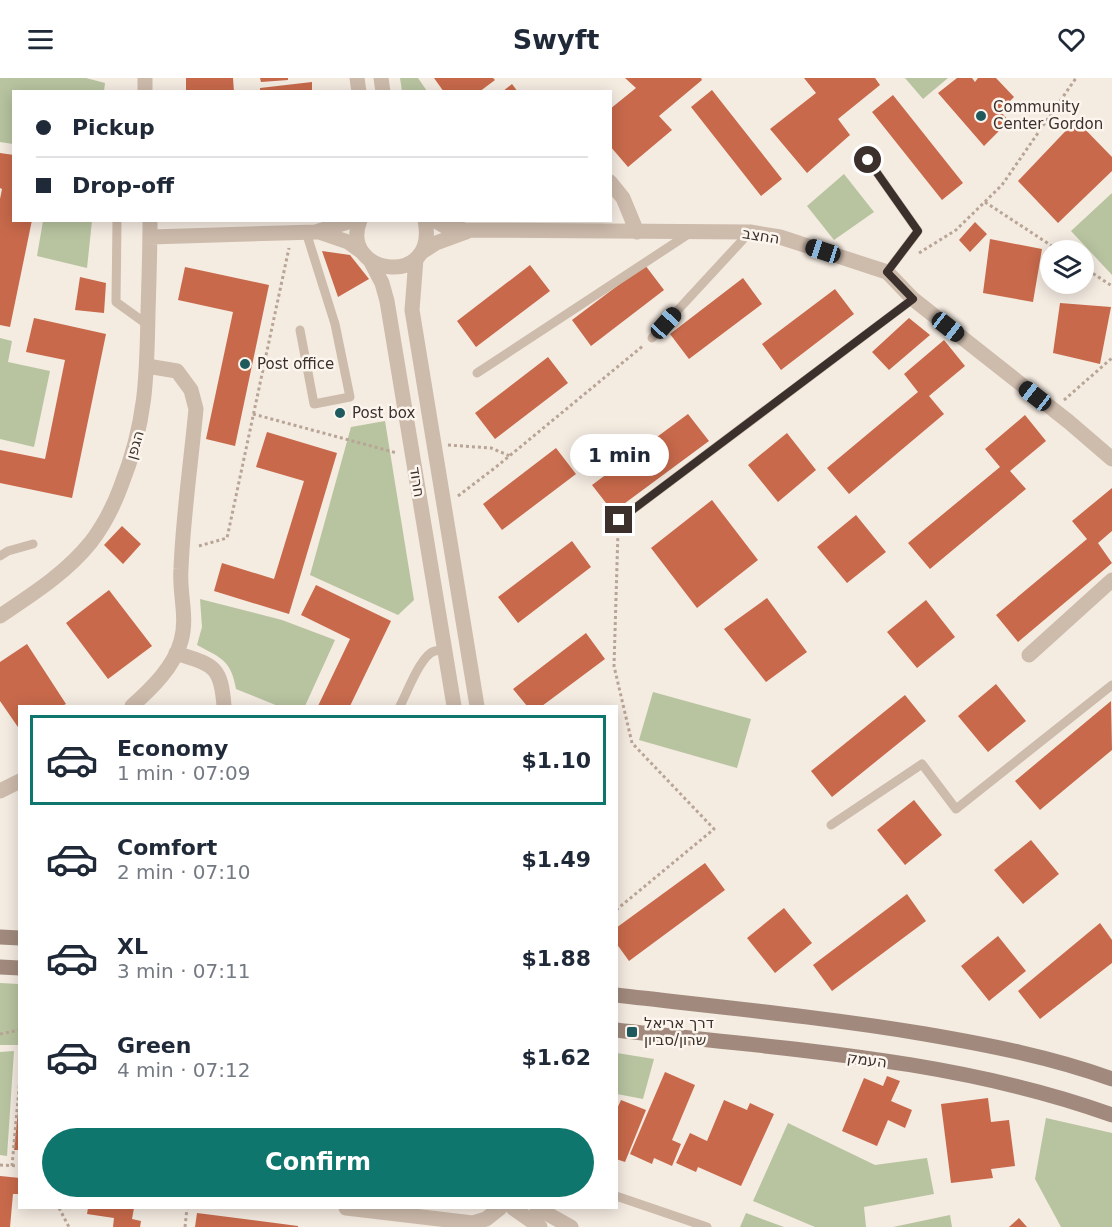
<!DOCTYPE html>
<html lang="en">
<head>
<meta charset="utf-8">
<style>
  :root { --surface:#fff; --page:#f2f2f3; --text:#1f2937; --muted:#747a83; --line:#e0e1e3; --accent:#0f766e }
  body { margin:0; font-family:"DejaVu Sans","Noto Sans Hebrew",sans-serif; background:var(--page); color:var(--text); height:100vh; display:flex; flex-direction:column; font-size:22px; white-space:nowrap }
  * { box-sizing:border-box; margin:0 }
  p { font-size:20px; color:var(--muted) }
  .icon { flex:none; width:33px; height:33px; fill:none; stroke:currentColor; stroke-width:2; stroke-linecap:round; stroke-linejoin:round }
  .map { position:relative; flex:1; overflow:hidden }
  .details { position:absolute; left:18px; top:627px; width:600px; height:504px; display:flex; flex-direction:column; background:var(--surface); border-radius:0px; box-shadow:0 3px 15px #0003 }
  .details>* { flex:none }
  .top-card { position:absolute; left:12px; top:12px; width:600px; height:132px; border-radius:0px; box-shadow:0 3px 15px #0003; display:grid; align-content:center; height:132px; padding:0 24px; background:var(--surface) }
  .buttons { position:absolute; left:1040px; top:162px; display:grid; gap:12px }
  .buttons a { display:grid; place-items:center; width:54px; height:54px; border-radius:50%; background:var(--surface); box-shadow:0 3px 15px #0003; font-size:30px }
  .end { position:absolute; width:27px; height:27px; margin:-14px; border:8px solid #3b302b; background:#fff; box-shadow:0 0 0 3px #fff }
  .from { border-radius:50% }
  .bubble { position:absolute; height:42px; border-radius:21px; background:var(--surface); box-shadow:0 3px 15px #0003; font-size:20px; font-weight:700; line-height:42px; text-align:center }
  .car { position:absolute; width:18px; height:36px; margin:-18px -9px; border-radius:8px; box-shadow:0 0 4px 2px #0007; background:linear-gradient(#222 24%,#8ab4d8 0 40%,#222 0 76%,#8ab4d8 0 86%,#222 0) }
  .top-card b { display:flex; align-items:center; gap:21px; height:57px; font-size:22px }
  .top-card b+b { border-top:2px solid var(--line) }
  .top-card i { width:15px; height:15px; background:var(--text) }
  ul { padding:10px 0 0; list-style:none }
  li { display:flex; align-items:center; gap:18px; height:90px; margin:0 12px 9px; padding:0 12px; border:3px solid transparent; border-radius:0px }
  li div { flex:1 }
  li b { display:block; font-size:22px }
  li em { font-style:normal; font-weight:700 }
  li.current { border-color:var(--accent) }
  li>.icon { width:54px; height:54px; stroke-width:1.5 }
  .primary-button { display:flex; gap:12px; margin-top:auto; padding:12px 24px }
  .primary-button a { flex:1; height:69px; border-radius:36px; background:var(--accent); color:#fff; font-size:24px; font-weight:700; line-height:69px; text-align:center }
  header { display:flex; justify-content:space-between; align-items:center; height:78px; padding:0 24px; background:var(--surface); font-size:27px; font-weight:700 }
  .map>svg:first-child { display:block }
  .green { fill:#b8c4a0 }
  .building { fill:#c8694b }
  .lines { fill:none; stroke-linecap:round; stroke-linejoin:round }
  .path { stroke:#b9a596; stroke-width:3; stroke-dasharray:3 3; stroke-linecap:butt }
  .service { stroke:#cdbbac; stroke-width:9 }
  .minor { stroke:#cdbbac; stroke-width:15 }
  .tertiary { stroke:#cdbbac; stroke-width:15 }
  .secondary { stroke:#a18a7d; stroke-width:15 }
  .route { stroke:#3b302b; stroke-width:8 }
  .poi-dot { fill:#1f5a5e; stroke:#fbf5ee; stroke-width:2 }
  .labels { text-anchor:middle; stroke-width:5; stroke-linejoin:round; paint-order:stroke }
  .poi-label { font-size:15px; fill:#3b302b; stroke:#fbf5ee; text-anchor:start }
  .street-label { font-size:15px; fill:#3b302b; stroke:#fbf5ee }
</style>
</head>
<body>
<header><svg class="icon" aria-label="menu" viewBox="0 0 24 24"><path d="M4 6h16M4 12h16M4 18h16"/></svg>Swyft<svg class="icon" aria-label="heart" viewBox="0 0 24 24"><path d="M12 20l-8-8c-3-5 5-10 8-4 3-6 11-1 8 4z"/></svg></header>
<div class="map">
<svg width="1112" height="1149" viewBox="0 0 1112 1149">
  <rect width="100%" height="100%" fill="#f4ebe1"/>
  <path class="green" d="M0,0H86L105,5L104,13L14,14L13,66L0,64Z
    M400,0H418L427,13H402Z
    M905,0H948L923,21Z
    M844,96L874,134L834,162L807,128Z
    M1112,115V197L1071,153Z
    M43,143H92L87,190L37,178Z
    M0,260L12,263L8,284L50,293L34,369L0,361Z
    M385,343L414,522L398,537L310,497L351,349Z
    M200,521L282,542L335,562L305,628H278L236,611C231,582 221,580 197,567L202,549Z
    M653,614L751,641L737,690L639,662Z
    M0,905L19,906V967H0Z
    M14,973L7,1078L0,1077V974Z
    M617,975L654,981L643,1021L617,1016Z
    M1046,1040L1112,1055V1149H1061L1035,1101Z
    M788,1045L875,1087L927,1080L934,1116L864,1129L866,1149H815L753,1123Z
    M746,1135L784,1149H740Z
    M950,1137L952,1149H893Z"/>
  <path class="building" d="M186,0H233L234,14H186Z
    M260,0H288V2L261,4Z
    M434,0H493L495,2L479,14H444Z
    M625,0H701L702,2L659,38L672,52L628,89L610,68V31L636,10Z
    M804,0H875L880,7L838,41L850,57L807,95L770,51L816,15Z
    M957,0H972L975,4L978,0H996L1014,19L1000,33L1009,43L984,68L938,15Z
    M312,4V14H260V10Z
    M512,6L518,14H502Z
    M712,12L782,101L761,118L691,29Z
    M893,17L963,105L942,122L872,34Z
    M1076,42L1112,79V93L1058,145L1018,103Z
    M0,75L14,77V142H32L10,249L0,247V121L2,111L0,110Z
    M975,144L987,156L970,174L959,162Z
    M990,161L1042,171L1033,224L983,215Z
    M322,173L350,177L369,201L338,219Z
    M530,187L550,213L476,269L457,243Z
    M645,187L664,212L591,268L572,242Z
    M185,189L269,207L235,368L206,361L233,234L178,222Z
    M80,199L106,205L104,235L75,232Z
    M743,200L762,226L689,281L670,256Z
    M835,211L854,236L781,292L762,266Z
    M1060,225L1111,229L1100,286L1053,275Z
    M34,240L106,256L72,420L0,405V372L45,381L65,282L26,274Z
    M909,240L930,257L889,292L872,274Z
    M944,262L965,288L929,318L944,336L849,416L827,390L918,314L904,296Z
    M548,279L568,305L495,361L475,335Z
    M688,336L709,363L613,434L592,407Z
    M1025,337L1046,363L1010,393L1026,411L930,491L908,465L1000,389L985,371Z
    M267,354L337,375L289,536L214,513L222,485L274,501L304,403L256,389Z
    M787,355L816,392L778,424L748,387Z
    M556,370L576,396L502,452L483,426Z
    M1112,410V453L1098,465L1112,485L1018,564L996,537L1087,461L1072,443Z
    M712,422L758,482L697,530L651,470Z
    M856,437L886,474L847,505L817,469Z
    M122,448L141,466L123,486L104,467Z
    M572,463L591,489L518,545L498,519Z
    M316,507L391,543L350,628H318L350,561L301,537Z
    M109,512L152,568L108,601L66,545Z
    M767,520L807,574L766,604L724,551Z
    M926,522L955,559L917,590L887,554Z
    M586,555L605,581L542,628H527L513,611Z
    M27,566L66,626L62,628H20V652L0,623V584Z
    M996,606L1026,643L988,674L958,638Z
    M905,617L926,643L832,719L811,693Z
    M1111,623L1112,672L1040,732L1015,703Z
    M914,722L942,757L905,787L877,752Z
    M1031,762L1059,796L1023,826L994,792Z
    M705,785L725,812L629,883L616,865V850Z
    M907,816L926,843L832,913L813,887Z
    M784,830L812,865L775,895L747,860Z
    M1100,845L1112,862V885L1040,941L1018,913Z
    M998,858L1026,893L989,923L961,888Z
    M665,994L695,1007L672,1062L681,1066L672,1088L654,1080L652,1086L630,1076Z
    M887,998L900,1003L891,1023L912,1032L905,1050L888,1042L877,1068L842,1053L864,1000L883,1008Z
    M988,1020L991,1044L1009,1042L1015,1088L991,1091L993,1100L951,1105L941,1026Z
    M621,1022L646,1032L625,1084L616,1081V1033Z
    M724,1022L747,1032L750,1025L774,1036L741,1108L698,1089L696,1094L676,1085L690,1055L707,1063Z
    M18,1033H20V1072H14Z
    M0,1098L20,1100V1116H13L10,1149H0Z
    M88,1130H134L132,1141L141,1143L140,1149H113L114,1140L87,1136Z
    M197,1135L298,1148V1149H195Z
    M1019,1140L1027,1149H1009Z"/>
  <g class="lines">
    <path class="path" d="M985,124L1058,172
      M919,175L956,152L1002,107L1076,0
      M1083,189L1112,208
      M1064,322L1112,280
      M253,336L397,375
      M448,367L491,370L510,378
      M458,418L496,389L644,267
      M199,468L227,460L289,170
      M616,832L714,751L632,665L614,588L618,453
      M0,956L20,952
      M0,1087L20,1088
      M12,1088L20,1000
      M59,1130L69,1149
      M185,1149L187,1130"/>
    <path class="service" d="M868,82L918,153L887,194
      M117,142L116,224L148,247
      M300,252L314,326L350,319L335,246L306,154
      M652,260L750,154
      M477,295L690,155
      M619,442L913,221
      M0,478L8,473L33,466
      M400,628C407,615 421,576 435,573C438,572 442,573 445,572
      M831,747L922,686L956,731L1112,607
      M616,1118L707,1149"/>
    <path class="minor" d="M145,0V14
      M610,104L623,120L637,154
      M434,142L446,149L465,152L750,154L780,159L887,194L913,221L1069,344L1112,381
      M319,154L348,164L362,174
      M150,159L316,154L354,142
      M422,174L436,165L466,154
      M0,538C33,516 66,495 91,464C104,447 114,427 121,408C146,345 147,299 148,234C149,203 150,173 150,142
      M176,575C213,587 221,587 224,628
      M1029,577L1112,502
      M132,628C152,610 174,589 181,563C188,539 179,516 181,491C183,438 191,384 196,331L191,312L177,293L147,288
      M0,713L20,703
      M346,1130L473,1145L486,1141L500,1130"/>
    <path class="tertiary" d="M357,0L359,14
      M381,0L383,14
      M360,142C338,197 439,212 425,142
      M416,181L412,232L477,628
      M370,182L382,205L387,223L454,628
      M513,1130L540,1149
      M537,1130L571,1149"/>
    <path class="secondary" d="M0,859L20,860
      M0,889L20,890
      M616,917C719,929 823,939 925,956C989,967 1051,979 1112,1001
      M616,952C782,971 954,980 1112,1037"/>
  </g>
  <g class="lines">
    <path class="route" d="M619,442L913,221L887,194L918,153L868,82"/>
  </g>
  <g class="poi-dot">
    <circle cx="981" cy="38" r="6"/>
    <circle cx="245" cy="286" r="6"/>
    <circle cx="340" cy="335" r="6"/>
    <rect x="626" y="948" width="12" height="12" rx="3"/>
  </g>
  <g class="labels">
    <g class="poi-label">
      <text x="993" y="34">Community<tspan x="993" dy="17">Center Gordon</tspan></text>
      <text x="257" y="291">Post office</text>
      <text x="352" y="340">Post box</text>
      <text x="644" y="950">דרך אריאל<tspan x="644" dy="17">שרון/סביון</tspan></text>
    </g>
    <g class="street-label">
      <text transform="translate(761 158) rotate(9)" y="5">החצב</text>
      <text transform="translate(135 367) rotate(-74)" y="5">הגפן</text>
      <text transform="translate(417 404) rotate(81)" y="5">חרוד</text>
      <text transform="translate(867 982) rotate(8)" y="5">העמק</text>
    </g>
  </g>
</svg>
<div class="buttons">
<a><svg class="icon" aria-label="layers" viewBox="0 0 24 24"><path d="M12 4l9 5-9 5-9-5zM3 14l9 5 9-5"/></svg></a>
</div>
<i class="end from" style="left:868px;top:82px"></i>
<i class="end" style="left:619px;top:442px"></i>
<div class="bubble" style="left:570px;top:356px;width:99px">1 min</div>
<i class="car" style="left:823px;top:173px;rotate:288deg"></i>
<i class="car" style="left:666px;top:245px;rotate:42deg"></i>
<i class="car" style="left:948px;top:249px;rotate:128deg"></i>
<i class="car" style="left:1035px;top:318px;rotate:308deg"></i>
<div class="top-card">
<b><i class="from"></i>Pickup</b>
<b><i></i>Drop-off</b>
</div>
<section class="details">
<ul>
<li class="current"><svg class="icon" aria-label="car" viewBox="0 0 24 24"><path d="M5 17H2v-5l4-1 3-4h7l3 4 3 1v5h-3M9 17h6M6 11h13"/><circle cx="7" cy="17" r="2"/><circle cx="17" cy="17" r="2"/></svg><div><b>Economy</b><p>1 min · 07:09</p></div><em>$1.10</em></li>
<li><svg class="icon" aria-label="car" viewBox="0 0 24 24"><path d="M5 17H2v-5l4-1 3-4h7l3 4 3 1v5h-3M9 17h6M6 11h13"/><circle cx="7" cy="17" r="2"/><circle cx="17" cy="17" r="2"/></svg><div><b>Comfort</b><p>2 min · 07:10</p></div><em>$1.49</em></li>
<li><svg class="icon" aria-label="car" viewBox="0 0 24 24"><path d="M5 17H2v-5l4-1 3-4h7l3 4 3 1v5h-3M9 17h6M6 11h13"/><circle cx="7" cy="17" r="2"/><circle cx="17" cy="17" r="2"/></svg><div><b>XL</b><p>3 min · 07:11</p></div><em>$1.88</em></li>
<li><svg class="icon" aria-label="car" viewBox="0 0 24 24"><path d="M5 17H2v-5l4-1 3-4h7l3 4 3 1v5h-3M9 17h6M6 11h13"/><circle cx="7" cy="17" r="2"/><circle cx="17" cy="17" r="2"/></svg><div><b>Green</b><p>4 min · 07:12</p></div><em>$1.62</em></li>
</ul>
<div class="primary-button"><a>Confirm</a></div>
</section>
</div>
</body>
</html>
